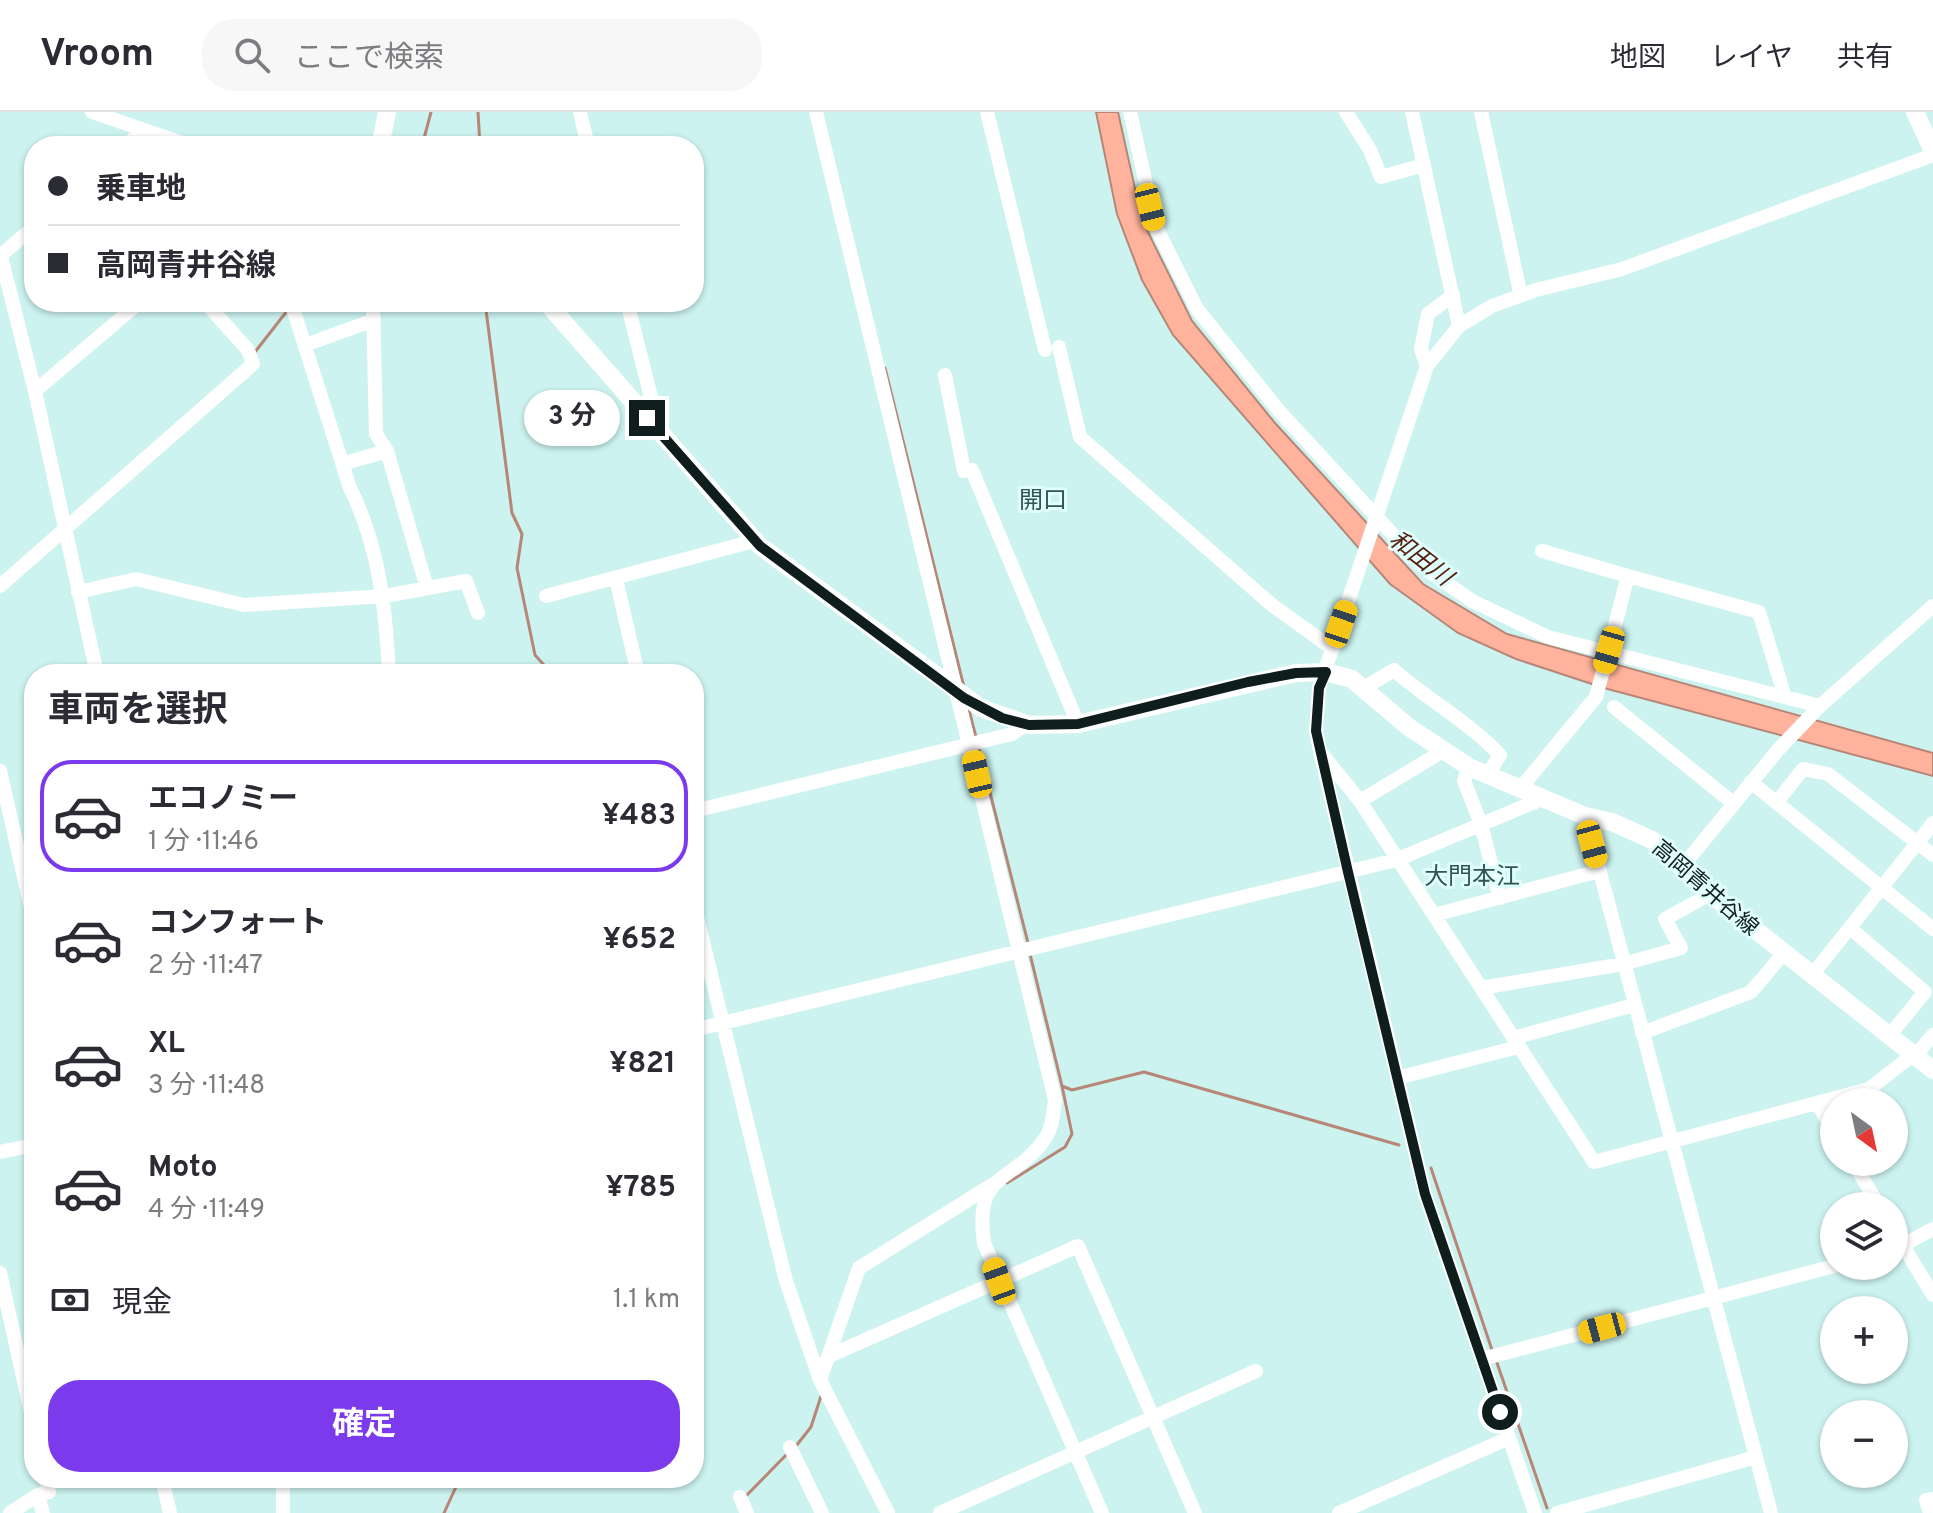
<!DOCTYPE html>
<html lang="ja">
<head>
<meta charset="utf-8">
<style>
  :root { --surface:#fff; --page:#f7f7f7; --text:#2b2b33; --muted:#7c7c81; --line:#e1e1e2; --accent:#7c3aed }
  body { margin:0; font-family:Overpass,"Noto Sans JP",sans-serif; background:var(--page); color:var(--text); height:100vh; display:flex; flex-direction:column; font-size:30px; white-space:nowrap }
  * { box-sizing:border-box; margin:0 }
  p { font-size:26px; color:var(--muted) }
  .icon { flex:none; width:44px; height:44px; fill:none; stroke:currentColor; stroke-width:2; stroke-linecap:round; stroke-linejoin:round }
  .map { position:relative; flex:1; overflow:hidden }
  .details { position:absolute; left:24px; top:552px; width:680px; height:824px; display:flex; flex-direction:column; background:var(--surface); border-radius:32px; box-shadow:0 2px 6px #0004 }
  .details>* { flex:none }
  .guide { position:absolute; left:24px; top:24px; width:680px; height:176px; border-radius:32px; box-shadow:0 2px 6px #0004; display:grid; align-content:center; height:176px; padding:0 24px; background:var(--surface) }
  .needle { width:52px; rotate:147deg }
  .controls { position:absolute; left:1820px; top:976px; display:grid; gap:16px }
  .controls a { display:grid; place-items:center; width:88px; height:88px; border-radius:50%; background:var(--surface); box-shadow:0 2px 6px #0004; font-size:40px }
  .end { position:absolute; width:36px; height:36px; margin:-18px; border:10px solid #0f1d1d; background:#fff; box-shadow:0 0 0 4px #fff }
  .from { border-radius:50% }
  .bubble { position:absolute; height:56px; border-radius:28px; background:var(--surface); box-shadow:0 2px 6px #0004; font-size:26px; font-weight:700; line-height:56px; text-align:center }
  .car { position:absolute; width:24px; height:48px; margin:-24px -12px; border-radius:10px; box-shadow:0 0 6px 2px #0007; background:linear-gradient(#f5c518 24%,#345 0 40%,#f5c518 0 76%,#345 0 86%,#f5c518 0) }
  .guide b { display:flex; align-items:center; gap:28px; height:76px; font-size:30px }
  .guide b+b { border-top:2px solid var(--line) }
  .guide i { width:20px; height:20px; background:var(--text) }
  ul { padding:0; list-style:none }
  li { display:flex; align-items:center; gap:24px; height:112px; margin:0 16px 12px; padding:0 8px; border:4px solid transparent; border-radius:32px }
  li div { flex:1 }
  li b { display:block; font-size:30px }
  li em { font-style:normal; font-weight:700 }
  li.current { border-color:var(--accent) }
  li>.icon { width:72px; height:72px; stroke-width:1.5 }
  h2 { padding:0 24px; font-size:36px; line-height:96px }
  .pay { display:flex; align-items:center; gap:20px; height:88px; padding:0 24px; font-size:30px }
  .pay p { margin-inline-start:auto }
  .action { display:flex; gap:16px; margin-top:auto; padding:16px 24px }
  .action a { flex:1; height:92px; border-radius:32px; background:var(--accent); color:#fff; font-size:32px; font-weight:700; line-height:92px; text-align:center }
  header { display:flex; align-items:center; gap:48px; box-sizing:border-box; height:112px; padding:0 40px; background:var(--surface); border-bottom:2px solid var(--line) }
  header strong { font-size:38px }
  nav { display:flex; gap:44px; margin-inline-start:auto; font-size:28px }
  .search { width:560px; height:72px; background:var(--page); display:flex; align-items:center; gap:20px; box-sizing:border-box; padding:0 28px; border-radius:32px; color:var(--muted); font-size:30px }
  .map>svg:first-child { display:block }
  .water { fill:#ffb39d; stroke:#b78677; stroke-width:2 }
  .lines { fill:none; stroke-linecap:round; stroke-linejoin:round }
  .stream { stroke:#b78677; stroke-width:3 }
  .minor { stroke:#fff; stroke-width:14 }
  .major { stroke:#fff; stroke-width:18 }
  .route { stroke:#0f1d1d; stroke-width:10 }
  .labels { text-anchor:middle; stroke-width:6; stroke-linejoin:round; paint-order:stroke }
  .street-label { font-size:22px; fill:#0f1d1d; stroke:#dffefc }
  .neighbourhood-label { font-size:24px; fill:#325453; stroke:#dffefc }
  .water-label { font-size:24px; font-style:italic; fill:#59200f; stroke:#dffefc }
</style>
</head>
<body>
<header>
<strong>Vroom</strong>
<div class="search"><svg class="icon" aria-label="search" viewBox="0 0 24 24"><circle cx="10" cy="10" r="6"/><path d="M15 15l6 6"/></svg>ここで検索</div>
<nav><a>地図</a><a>レイヤ</a><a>共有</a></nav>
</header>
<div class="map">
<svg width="1933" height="1401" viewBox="0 0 1933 1401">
  <rect width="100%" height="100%" fill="#ccf3f0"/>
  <path class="water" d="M1096,0H1118L1142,108L1192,209L1275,311L1423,472L1507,522L1933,641V664L1604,576L1516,547L1458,521L1390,472L1173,223L1142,168L1117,102Z"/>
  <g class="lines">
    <path class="stream" d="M478,0L480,34
      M422,34L431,0
      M485,190L512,401L522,422L517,456L535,543L552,562
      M255,240L287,199
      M885,256L964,575
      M969,598L976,625
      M979,637L1028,831
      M1030,842L1062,974L1072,978L1144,960L1399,1033
      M1431,1056L1493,1241
      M1007,1071L1065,1035L1072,1022L1062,974
      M1496,1248L1547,1396
      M27,1313L34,1342
      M796,1334L811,1315L822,1281
      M745,1385L787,1342
      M444,1401L460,1366"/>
    <path class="minor" d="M92,0L191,34
      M580,0L588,34
      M816,0L1055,988C1053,1001 1053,1014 1046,1025C1016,1072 973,1056 984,1131L1102,1401
      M987,0L1045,238
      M1130,0L1155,113L1197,197L1280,300L1422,454L1472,489L1548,525L1820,594
      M1346,0L1370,38L1381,65L1424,53
      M1412,0L1459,214
      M1481,0L1520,180
      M126,34L142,19
      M0,141L35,279L97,562
      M1,143L34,115
      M291,190L350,376C379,434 386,498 389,562
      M373,190L376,322L387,339L427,476
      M627,190L653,293L647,306
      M305,233L374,208
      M1059,235L1080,325L1272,493L1333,537
      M1427,254L1421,237L1428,202L1453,183
      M945,263L964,359L972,358L1078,612
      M35,279L140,190
      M345,351L387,339
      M1542,439L1628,464
      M616,467L638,562
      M0,474L253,252L248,238L205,190
      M78,480L136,467L244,493L385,484L466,469L478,501
      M546,484L754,429
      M1364,576L1394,558C1428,588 1469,610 1500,643L1487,664
      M1614,595L1733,691
      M1322,642L1360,689L1594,1050L1869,977L1914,942
      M1469,655L1464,669L1481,712L1500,786
      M0,659L34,809
      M1751,670L1933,817
      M1519,678L1596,585L1628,464L1759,500L1785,585
      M1360,689L1443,639
      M1777,690L1803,657L1828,662L1933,743
      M694,699L1012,622L1026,612
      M1585,704L1771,1401
      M1682,755L1778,638L1820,594L1933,494
      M694,793L786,1169L820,1268L888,1401
      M1434,803L1599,759
      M1850,816L1925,880L1889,924
      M1812,863L1933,711
      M1481,876L1623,852L1681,836L1665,807L1710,782
      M694,918L1396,748L1542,687
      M1642,921L1751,880L1784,841
      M1513,926L1634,893
      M1915,944L1933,923
      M1397,966L1518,935
      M1817,991L1834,1019
      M0,1040L34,1033
      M1853,1050L1879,1094
      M1894,1119L1933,1183
      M1895,1137L1933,1117
      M0,1161L34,1314
      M829,1244L1078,1134L1195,1401
      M1482,1247L1834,1154
      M820,1268L859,1156L992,1073
      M790,1335L822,1401
      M162,1366L170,1401
      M283,1366V1401
      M740,1385L747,1401
      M10,1401L38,1383
      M43,1401L38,1383L49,1380L46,1366
      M940,1401L1256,1259
      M1339,1401L1509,1326
      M1535,1401L1425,1082L1320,639L1316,619L1319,576L1427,254L1459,214L1492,194L1536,178L1622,157L1933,43
      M1557,1401L1756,1345
      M1930,1401L1926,1388L1933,1387"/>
    <path class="major" d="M1915,0L1933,39
      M380,34L387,0
      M546,190L760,434L981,596L1029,613L1078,612L1296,561L1326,560L1352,567L1410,616L1469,655L1585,704L1612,710L1652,728L1710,782L1933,958"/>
  </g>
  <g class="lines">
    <path class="route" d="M647,306L760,434L964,586L1002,606L1029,613L1078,612L1248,570L1296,561L1326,560L1319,576L1316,619L1348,760L1425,1082L1500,1300"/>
  </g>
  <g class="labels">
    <g class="street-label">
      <text transform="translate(1706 775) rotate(41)" y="8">高岡青井谷線</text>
    </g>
    <g class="neighbourhood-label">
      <text x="1043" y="396">開口</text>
      <text x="1472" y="772">大門本江</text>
    </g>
    <g class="water-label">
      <text transform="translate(1421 446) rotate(38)" y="8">和田川</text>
    </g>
  </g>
</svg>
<div class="controls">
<a><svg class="needle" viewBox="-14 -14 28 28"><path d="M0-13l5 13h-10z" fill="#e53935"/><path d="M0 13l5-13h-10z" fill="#7c7c81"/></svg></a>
<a><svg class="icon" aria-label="layers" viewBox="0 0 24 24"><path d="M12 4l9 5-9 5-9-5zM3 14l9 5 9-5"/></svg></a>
<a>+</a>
<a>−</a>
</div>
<i class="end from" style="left:1500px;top:1300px"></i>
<i class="end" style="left:647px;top:306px"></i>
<div class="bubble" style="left:524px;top:278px;width:96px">3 分</div>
<i class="car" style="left:1150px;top:95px;rotate:166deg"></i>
<i class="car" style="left:1341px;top:512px;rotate:19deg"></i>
<i class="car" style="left:1609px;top:538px;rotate:196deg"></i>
<i class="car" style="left:977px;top:662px;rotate:347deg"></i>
<i class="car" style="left:1592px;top:732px;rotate:165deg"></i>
<i class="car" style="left:999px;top:1169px;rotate:340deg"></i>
<i class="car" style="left:1602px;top:1216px;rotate:255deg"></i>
<div class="guide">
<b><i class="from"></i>乗車地</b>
<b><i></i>高岡青井谷線</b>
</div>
<section class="details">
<h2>車両を選択</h2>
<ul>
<li class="current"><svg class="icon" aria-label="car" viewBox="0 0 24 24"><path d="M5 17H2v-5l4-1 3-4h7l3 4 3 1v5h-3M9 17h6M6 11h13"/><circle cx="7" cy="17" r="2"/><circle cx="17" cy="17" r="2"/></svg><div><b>エコノミー</b><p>1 分 · 11:46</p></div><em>¥483</em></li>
<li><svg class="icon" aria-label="car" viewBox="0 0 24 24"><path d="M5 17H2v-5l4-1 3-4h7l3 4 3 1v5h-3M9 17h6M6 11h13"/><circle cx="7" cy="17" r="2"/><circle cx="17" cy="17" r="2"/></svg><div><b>コンフォート</b><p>2 分 · 11:47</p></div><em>¥652</em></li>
<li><svg class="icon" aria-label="car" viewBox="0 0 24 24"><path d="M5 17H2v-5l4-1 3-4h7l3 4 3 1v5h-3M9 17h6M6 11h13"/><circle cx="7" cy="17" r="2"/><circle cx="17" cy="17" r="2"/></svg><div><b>XL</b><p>3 分 · 11:48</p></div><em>¥821</em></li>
<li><svg class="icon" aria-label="car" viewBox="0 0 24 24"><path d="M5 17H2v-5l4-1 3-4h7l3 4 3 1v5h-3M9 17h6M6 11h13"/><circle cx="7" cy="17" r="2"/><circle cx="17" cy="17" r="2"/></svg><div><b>Moto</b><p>4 分 · 11:49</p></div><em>¥785</em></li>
</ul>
<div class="pay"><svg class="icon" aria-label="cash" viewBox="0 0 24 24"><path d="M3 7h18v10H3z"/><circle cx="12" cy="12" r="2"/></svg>現金<p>1.1 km</p></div>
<div class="action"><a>確定</a></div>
</section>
</div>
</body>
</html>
